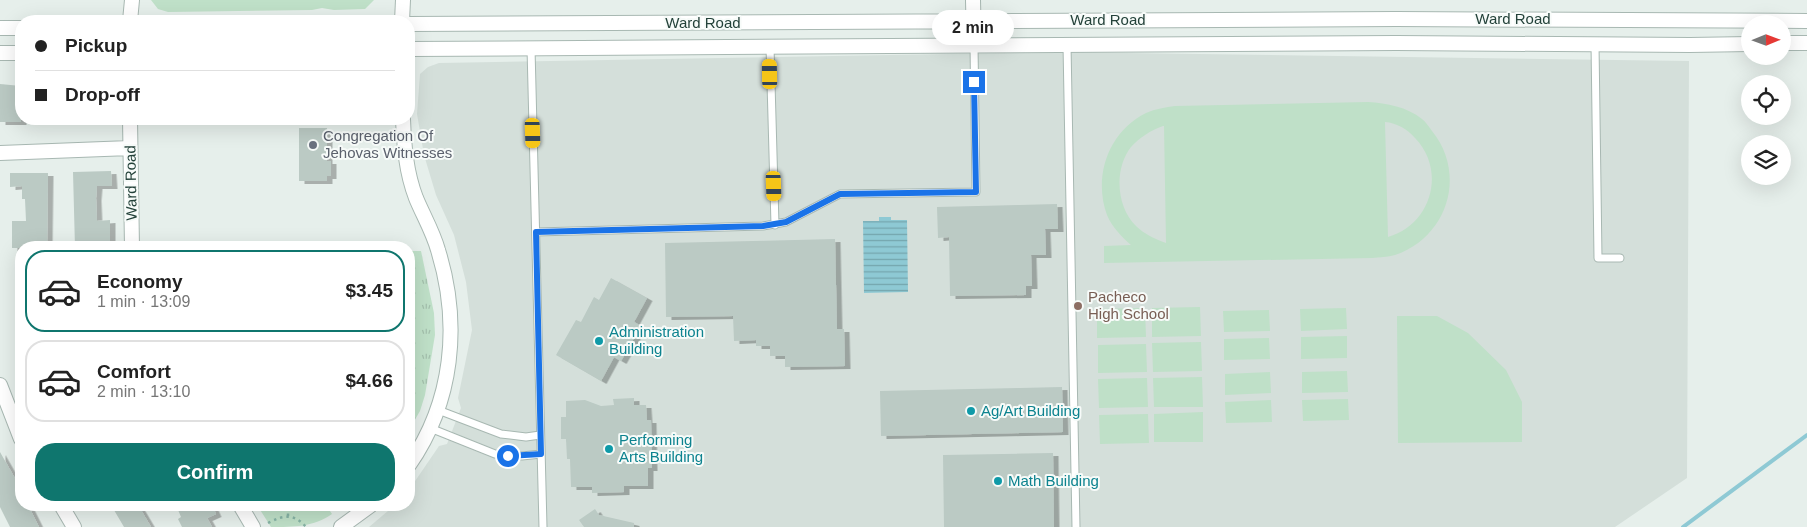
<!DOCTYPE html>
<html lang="en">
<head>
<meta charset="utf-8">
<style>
  :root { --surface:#fff; --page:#f6f6f6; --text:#222; --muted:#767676; --line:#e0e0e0; --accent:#0f766e }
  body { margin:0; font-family:Arial,sans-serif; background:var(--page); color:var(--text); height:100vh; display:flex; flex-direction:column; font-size:19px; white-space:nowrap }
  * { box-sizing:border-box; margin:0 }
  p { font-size:16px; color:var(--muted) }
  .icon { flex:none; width:28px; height:28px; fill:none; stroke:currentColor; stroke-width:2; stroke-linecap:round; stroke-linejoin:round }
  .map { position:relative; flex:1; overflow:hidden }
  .sheet { position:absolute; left:15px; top:241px; width:400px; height:270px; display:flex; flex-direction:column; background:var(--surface); border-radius:20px; box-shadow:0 5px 20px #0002 }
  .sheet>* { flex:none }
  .top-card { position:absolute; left:15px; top:15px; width:400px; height:110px; border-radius:20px; box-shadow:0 5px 20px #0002; display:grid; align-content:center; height:110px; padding:0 20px; background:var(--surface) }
  .needle { width:32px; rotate:89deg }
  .tools { position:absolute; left:1741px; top:15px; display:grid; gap:10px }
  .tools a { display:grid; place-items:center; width:50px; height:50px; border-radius:50%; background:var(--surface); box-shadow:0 5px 20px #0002; font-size:25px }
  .end { position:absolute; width:22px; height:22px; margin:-11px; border:6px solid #1a73e8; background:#fff; box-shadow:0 0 0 2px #fff }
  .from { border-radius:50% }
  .bubble { position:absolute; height:35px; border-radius:18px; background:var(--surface); box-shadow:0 5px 20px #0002; font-size:16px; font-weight:600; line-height:35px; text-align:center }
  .car { position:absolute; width:15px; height:30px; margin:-15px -8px; border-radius:6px; box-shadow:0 0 4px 1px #0007; background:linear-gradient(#f5c518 24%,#345 0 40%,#f5c518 0 76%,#345 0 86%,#f5c518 0) }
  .top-card b { display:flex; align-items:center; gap:18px; height:48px; font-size:19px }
  .top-card b+b { border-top:1px solid var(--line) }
  .top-card i { width:12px; height:12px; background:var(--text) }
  ul { padding:9px 0 0; list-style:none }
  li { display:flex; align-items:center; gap:15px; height:82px; margin:0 10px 8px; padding:0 10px; border:2px solid var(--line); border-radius:20px }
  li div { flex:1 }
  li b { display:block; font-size:19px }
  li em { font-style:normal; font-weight:600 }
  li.current { border-color:var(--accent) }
  li>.icon { width:45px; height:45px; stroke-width:1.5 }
  .action { display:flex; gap:10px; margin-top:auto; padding:10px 20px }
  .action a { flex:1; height:58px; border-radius:20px; background:var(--accent); color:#fff; font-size:20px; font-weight:600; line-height:58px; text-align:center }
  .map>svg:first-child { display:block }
  .built { fill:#d4dfda }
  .grass { fill:url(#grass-tufts) }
  .park { fill:#bfe0c8; fill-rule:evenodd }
  .water { fill:url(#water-rules) }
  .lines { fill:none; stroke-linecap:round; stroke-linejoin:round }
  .stream { stroke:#8ec9d4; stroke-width:4 }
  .building { fill:#bbcac4; filter:url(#shadow) }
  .lane-casing { stroke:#a8b8b2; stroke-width:9 }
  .street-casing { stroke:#a8b8b2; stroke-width:16 }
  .path { stroke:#86b3a5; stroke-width:2.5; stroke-dasharray:2.5 4; stroke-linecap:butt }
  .lane { stroke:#fff; stroke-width:7 }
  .street { stroke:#fff; stroke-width:14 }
  .route { stroke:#1a73e8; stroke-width:6 }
  .worship-dot { fill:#6b7280; stroke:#f7fbf9; stroke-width:2 }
  .education-dot { fill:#8d6e63; stroke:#f7fbf9; stroke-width:2 }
  .culture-dot { fill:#0f9aa8; stroke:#f7fbf9; stroke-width:2 }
  .labels { text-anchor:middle; stroke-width:4; stroke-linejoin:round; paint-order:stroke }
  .street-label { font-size:15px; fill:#24423a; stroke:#f7fbf9 }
  .worship-label { font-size:15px; fill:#5b616d; stroke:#f7fbf9; text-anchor:start }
  .education-label { font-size:15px; fill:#785e54; stroke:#f7fbf9; text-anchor:start }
  .culture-label { font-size:15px; fill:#0d838f; stroke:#f7fbf9; text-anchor:start }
</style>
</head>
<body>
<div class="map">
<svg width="1807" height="527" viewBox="0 0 1807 527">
  <defs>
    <pattern id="grass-tufts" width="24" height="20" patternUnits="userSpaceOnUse" patternTransform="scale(1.25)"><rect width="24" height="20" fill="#bfe0c8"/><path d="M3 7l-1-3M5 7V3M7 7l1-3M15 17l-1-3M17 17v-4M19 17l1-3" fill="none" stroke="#a4c1ad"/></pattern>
    <pattern id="water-rules" width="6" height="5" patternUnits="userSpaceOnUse" patternTransform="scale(1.25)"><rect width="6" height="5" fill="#8ec9d4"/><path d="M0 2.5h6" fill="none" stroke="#74a5ad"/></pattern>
    <filter id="shadow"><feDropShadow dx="5.5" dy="3" stdDeviation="0" flood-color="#0004"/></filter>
  </defs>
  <rect width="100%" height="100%" fill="#e6efeb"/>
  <path class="built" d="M1053,52L1689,61L1687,478L1615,527H369L395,505H409V490L439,446L447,444L461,408L458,398L472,330L466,282L454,235L436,195L424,155L417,114L420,74L428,67L439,63Z"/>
  <path class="grass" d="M409,251H421L434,313L435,335L425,395L420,411L409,430Z"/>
  <path class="park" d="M151,0H374L365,9L334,10L322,8L312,10L168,12L158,9Z
    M1368,102C1387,103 1407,107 1422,119C1426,122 1429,127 1432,131C1467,174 1448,237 1395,255C1388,257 1380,257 1372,258L1104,263V246L1131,245C1122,237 1112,227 1107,215C1093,177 1108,132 1146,113C1155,109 1166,107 1175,106ZM1385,122C1397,123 1407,129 1415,138C1447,171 1431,225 1388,237ZM1163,126H1164L1166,243C1155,239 1144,234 1136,226C1116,206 1114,169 1131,147C1139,138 1151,130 1163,126Z
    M1200,307L1201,336L1152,337V308Z
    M1145,308L1146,337L1097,338V309Z
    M1346,308L1347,329L1301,331L1300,309Z
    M1269,310L1270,331L1224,332L1223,311Z
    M1397,316H1437L1468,333L1506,370L1522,402V442L1398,443Z
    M1347,336V358L1301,359V337Z
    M1269,338L1270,359L1224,360V339Z
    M1201,342L1202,371L1153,372L1152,343Z
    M1146,344L1147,372L1098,373V345Z
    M1347,371L1348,392L1302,393V372Z
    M1270,372L1271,393L1225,395V374Z
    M1202,377L1203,407H1154L1153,378Z
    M1147,378L1148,407L1099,408L1098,379Z
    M1348,399L1349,420L1303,421L1302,400Z
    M1271,400L1272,422L1226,423L1225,402Z
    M1203,412V442H1154V414Z
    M1148,414L1149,443L1100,444L1099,415Z
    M257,505H326L332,514C314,527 293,527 271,527Z"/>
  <path class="water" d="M879,217H891V220H907L908,292L864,293L863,221H879Z"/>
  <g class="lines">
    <path class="stream" d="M1683,527L1807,435"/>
  </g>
  <path class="building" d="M0,84L21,86V122H0Z
    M299,128H327V161H331V176H327V181H299Z
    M111,171L112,186H97L96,198L97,221L110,220V248H75L73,172Z
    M10,173H48L47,248H12V221H26L25,199H22V186L10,187Z
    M1057,204L1058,229H1045L1046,255H1031L1032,286H1026V295L950,296L949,237L938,238L937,207Z
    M835,239L837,329H844L845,366L785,367V356H770V346H756V340L734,341L733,316L666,317L665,243Z
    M611,278L647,298L634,322L641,326L621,361L614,357L601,381L556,355L576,320L581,322L594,297L599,300Z
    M1062,387L1063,432L881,436L880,391Z
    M634,398V405H646L647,420H651L652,468H648V486H624V492L592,493V487H571L570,459H567L566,439H561V417H566V401L585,400L601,406L614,405L613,399Z
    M0,452L21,489V505H28L39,527H10L0,507Z
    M1053,453L1054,527H944L943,455Z
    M111,505H138L151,527H124Z
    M176,505H212L216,514L207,518L212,527H182L178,519L181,517Z
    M595,509L599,515L634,523V527H584L579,520Z"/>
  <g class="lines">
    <g class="lane-casing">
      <path id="lane" d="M1595,44L1598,258H1620
        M1067,45L1076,527
        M770,47L775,225
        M531,48L543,527
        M536,232L763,226L786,222L840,194L976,192L974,45
        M438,410L501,434L526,437L540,435
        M430,428L495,454L522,456L541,454"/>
    </g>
    <g class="street-casing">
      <path id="street" d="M973,0L974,45
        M130,21L132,0
        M402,21L403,0
        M409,24L1396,19L1807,21
        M0,28H21
        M1782,43H1807
        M409,49L1396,43L1690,45L1750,44
        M0,53H21
        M130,119L132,248
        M403,119C404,145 406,172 416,198C423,215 433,232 438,250C461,324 453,402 409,465
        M0,153L130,148
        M0,385L21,439
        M61,505L74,527
        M240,505L253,527
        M341,527L371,505"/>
    </g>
    <path class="path" d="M288,516V505
      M268,523C283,515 294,513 306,527"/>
    <use href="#lane" class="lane"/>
    <use href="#street" class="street"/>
  </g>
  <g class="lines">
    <path class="route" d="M508,456L541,454L536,232L763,226L786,222L840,194L976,192L974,82"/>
  </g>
  <circle class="worship-dot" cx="313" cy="145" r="5"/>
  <circle class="education-dot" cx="1078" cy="306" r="5"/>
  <g class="culture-dot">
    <circle cx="599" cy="341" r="5"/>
    <circle cx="971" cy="411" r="5"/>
    <circle cx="609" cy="449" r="5"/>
    <circle cx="998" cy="481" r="5"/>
  </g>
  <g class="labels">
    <g class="street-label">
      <text x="1513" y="24">Ward Road</text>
      <text x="1108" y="25">Ward Road</text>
      <text x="703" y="28">Ward Road</text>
      <text transform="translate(131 183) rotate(-91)" y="5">Ward Road</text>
    </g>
    <g class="worship-label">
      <text x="323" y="141">Congregation Of<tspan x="323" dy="17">Jehovas Witnesses</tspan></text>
    </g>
    <g class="education-label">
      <text x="1088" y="302">Pacheco<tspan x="1088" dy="17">High School</tspan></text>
    </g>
    <g class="culture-label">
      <text x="609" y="337">Administration<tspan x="609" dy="17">Building</tspan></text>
      <text x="981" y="416">Ag/Art Building</text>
      <text x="619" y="445">Performing<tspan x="619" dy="17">Arts Building</tspan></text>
      <text x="1008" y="486">Math Building</text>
    </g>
  </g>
</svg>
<div class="tools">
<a><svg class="needle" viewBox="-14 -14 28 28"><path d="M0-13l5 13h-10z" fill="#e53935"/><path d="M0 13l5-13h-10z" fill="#767676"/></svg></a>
<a><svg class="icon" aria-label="locate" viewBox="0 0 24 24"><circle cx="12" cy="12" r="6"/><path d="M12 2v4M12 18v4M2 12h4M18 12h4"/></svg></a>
<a><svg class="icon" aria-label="layers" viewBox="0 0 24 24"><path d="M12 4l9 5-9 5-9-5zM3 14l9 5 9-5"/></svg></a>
</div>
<i class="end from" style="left:508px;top:456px"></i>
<i class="end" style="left:974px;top:82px"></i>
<div class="bubble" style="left:932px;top:10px;width:82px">2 min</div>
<i class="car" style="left:770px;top:74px;rotate:359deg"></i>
<i class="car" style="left:533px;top:133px;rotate:178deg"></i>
<i class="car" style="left:774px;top:186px;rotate:178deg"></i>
<div class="top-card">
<b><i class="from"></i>Pickup</b>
<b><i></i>Drop-off</b>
</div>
<section class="sheet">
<ul>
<li class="current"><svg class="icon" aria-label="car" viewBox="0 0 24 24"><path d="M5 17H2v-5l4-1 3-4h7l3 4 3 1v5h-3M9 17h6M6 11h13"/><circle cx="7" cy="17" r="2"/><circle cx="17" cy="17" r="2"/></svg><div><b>Economy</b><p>1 min · 13:09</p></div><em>$3.45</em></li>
<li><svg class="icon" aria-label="car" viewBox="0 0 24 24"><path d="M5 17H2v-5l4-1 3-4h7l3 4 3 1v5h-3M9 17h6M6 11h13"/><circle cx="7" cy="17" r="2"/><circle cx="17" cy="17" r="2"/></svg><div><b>Comfort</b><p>2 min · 13:10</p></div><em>$4.66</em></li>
</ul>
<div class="action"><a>Confirm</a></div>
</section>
</div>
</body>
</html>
